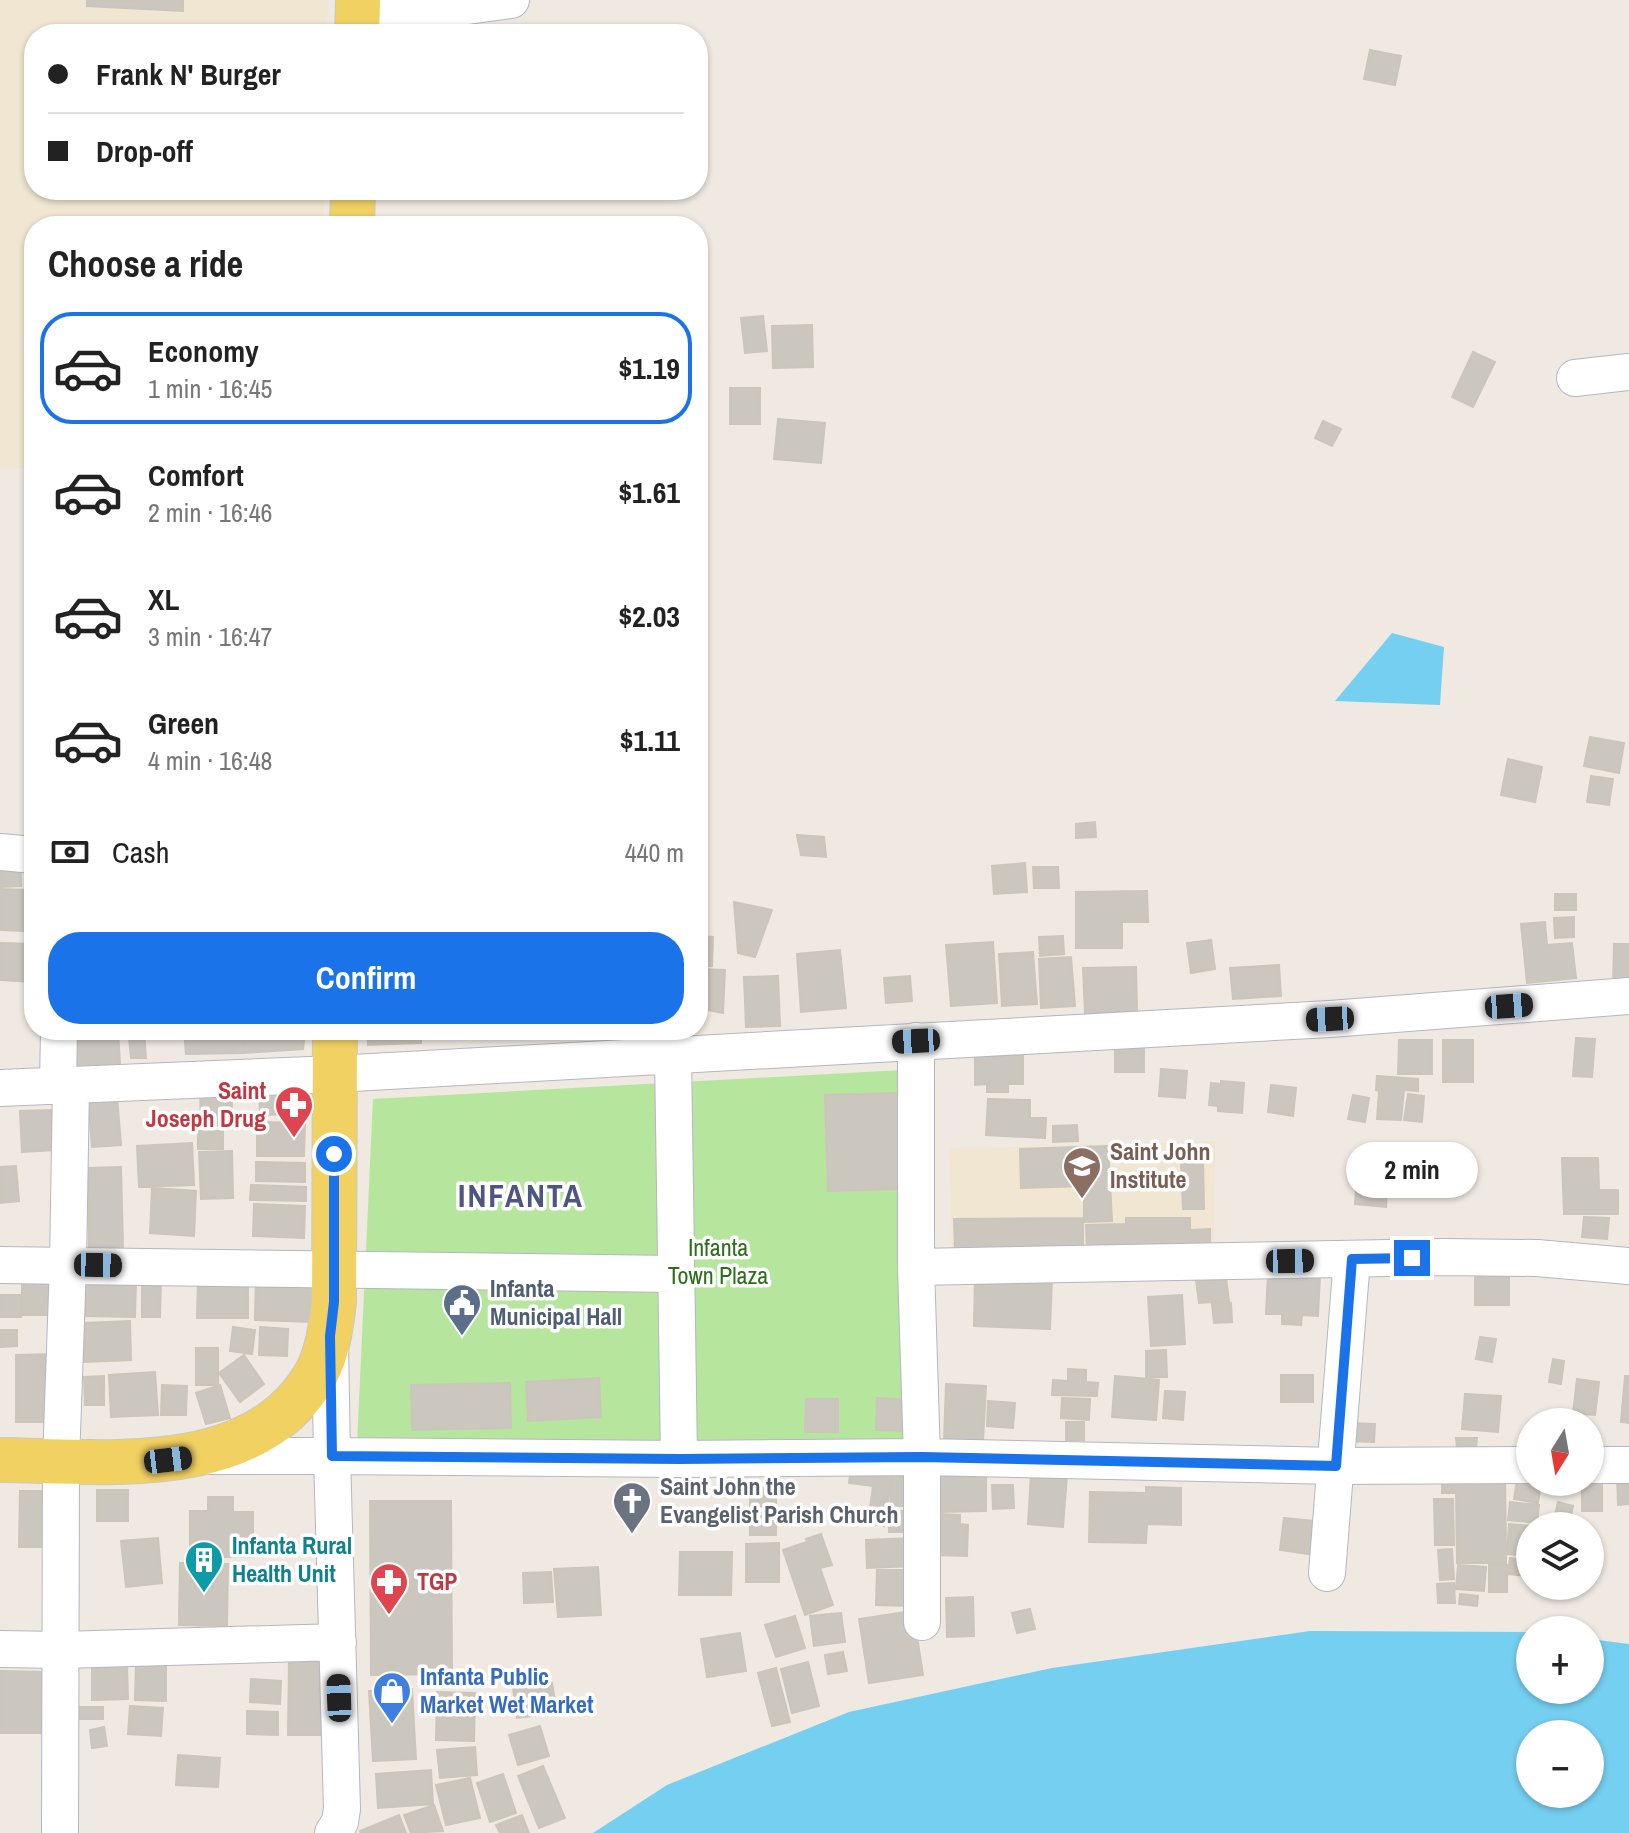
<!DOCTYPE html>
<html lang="en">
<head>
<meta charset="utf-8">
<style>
  :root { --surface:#fff; --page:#f6f6f6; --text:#222; --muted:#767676; --line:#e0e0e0; --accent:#1a73e8 }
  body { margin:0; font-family:"Archivo Narrow",sans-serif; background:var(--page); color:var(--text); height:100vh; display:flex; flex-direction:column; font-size:30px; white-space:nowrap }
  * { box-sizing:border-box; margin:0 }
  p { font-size:26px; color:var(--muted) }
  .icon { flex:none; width:44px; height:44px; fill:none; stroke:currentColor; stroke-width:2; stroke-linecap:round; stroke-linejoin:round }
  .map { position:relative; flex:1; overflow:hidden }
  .drawer { position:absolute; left:24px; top:216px; width:684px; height:824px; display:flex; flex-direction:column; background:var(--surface); border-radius:32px; box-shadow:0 2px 6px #0004 }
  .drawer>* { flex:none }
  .banner { position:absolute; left:24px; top:24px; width:684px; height:176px; border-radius:32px; box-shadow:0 2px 6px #0004; display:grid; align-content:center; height:176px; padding:0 24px; background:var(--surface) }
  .needle { width:52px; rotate:191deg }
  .tools { position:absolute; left:1516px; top:1408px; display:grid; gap:16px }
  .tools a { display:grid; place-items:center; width:88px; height:88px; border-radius:50%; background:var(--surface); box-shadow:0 2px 6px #0004; font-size:40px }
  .end { position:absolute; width:36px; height:36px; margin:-18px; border:10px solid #1a73e8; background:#fff; box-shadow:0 0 0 4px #fff }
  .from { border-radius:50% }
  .bubble { position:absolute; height:56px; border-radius:28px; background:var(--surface); box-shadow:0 2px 6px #0004; font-size:26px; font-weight:800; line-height:56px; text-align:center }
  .car { position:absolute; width:24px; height:48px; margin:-24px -12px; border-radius:10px; box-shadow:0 0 6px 2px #0007; background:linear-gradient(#222 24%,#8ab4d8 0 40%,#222 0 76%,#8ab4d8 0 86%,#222 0) }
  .banner b { display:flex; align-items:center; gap:28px; height:76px; font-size:30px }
  .banner b+b { border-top:2px solid var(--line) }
  .banner i { width:20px; height:20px; background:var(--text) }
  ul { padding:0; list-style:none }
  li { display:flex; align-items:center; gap:24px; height:112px; margin:0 16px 12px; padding:0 8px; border:4px solid transparent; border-radius:32px }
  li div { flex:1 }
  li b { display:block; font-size:30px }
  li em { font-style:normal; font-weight:800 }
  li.selected { border-color:var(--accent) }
  li>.icon { width:72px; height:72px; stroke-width:1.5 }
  h2 { padding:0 24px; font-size:36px; line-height:96px }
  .pay { display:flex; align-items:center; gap:20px; height:88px; padding:0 24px; font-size:30px }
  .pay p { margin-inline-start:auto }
  .button { display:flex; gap:16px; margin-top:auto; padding:16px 24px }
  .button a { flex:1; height:92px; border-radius:32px; background:var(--accent); color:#fff; font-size:32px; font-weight:800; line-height:92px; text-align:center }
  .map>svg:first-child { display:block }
  .education { fill:#f0e6d1 }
  .green { fill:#b6e59e }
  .water { fill:#75cff0; fill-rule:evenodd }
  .building { fill:#cbc7bf; stroke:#cbc5ba; stroke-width:2 }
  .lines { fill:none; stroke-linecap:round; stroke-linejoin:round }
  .minor-casing { stroke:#b4b7c1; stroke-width:38 }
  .major-casing { stroke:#c9c9c9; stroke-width:46 }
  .minor { stroke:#fff; stroke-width:36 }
  .major { stroke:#f2d163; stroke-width:44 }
  .route { stroke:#1a73e8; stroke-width:10 }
  .labels { text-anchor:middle; stroke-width:7; stroke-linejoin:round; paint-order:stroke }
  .health-label { font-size:24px; font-weight:bold; fill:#be3a42; stroke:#fff; text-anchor:end }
  .education-label { font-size:24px; font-weight:bold; fill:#785e54; stroke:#fff; text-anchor:start }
  .park-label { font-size:24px; fill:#2c6e1b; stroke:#fff }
  .service-label { font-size:24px; font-weight:bold; fill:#4e5e75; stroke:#fff; text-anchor:start }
  .worship-label { font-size:24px; font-weight:bold; fill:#5b616d; stroke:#fff; text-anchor:start }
  .culture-label { font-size:24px; font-weight:bold; fill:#0d838f; stroke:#fff; text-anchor:start }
  .shop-label { font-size:24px; font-weight:bold; fill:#366cbe; stroke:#fff; text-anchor:start }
  .district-label { font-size:32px; font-weight:bold; letter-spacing:2px; fill:#4d5680; stroke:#fff }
</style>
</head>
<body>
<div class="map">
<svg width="1629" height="1833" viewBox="0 0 1629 1833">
  <rect width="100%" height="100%" fill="#efe9e1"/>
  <path class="education" d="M0,0H328L327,34H34V190H324L323,226H34V469L0,468Z
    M1215,1141L1214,1250L952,1252L949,1149Z"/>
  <path class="green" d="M902,1070L914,1443L357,1445L373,1099Z"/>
  <path class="water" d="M1392,633L1444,647L1440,705L1335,701Z
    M1310,1631L1530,1632V1690H1590V1639L1629,1644V1833H593L667,1785L849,1712L1052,1668ZM1530,1734H1590V1794H1530Z"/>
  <path class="building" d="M87,0H183V11L87,6Z
    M1370,50L1401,56L1395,85L1364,79Z
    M586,221V226H521V222Z
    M763,316L767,351L745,353L741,318Z
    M812,325L813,367L773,368L772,326Z
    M1473,352L1495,362L1473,407L1452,397Z
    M730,388H760V424H730Z
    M778,419L825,423L821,463L774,459Z
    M1323,421L1341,429L1332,446L1315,438Z
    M1590,737L1624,743L1619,773L1584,766Z
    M1508,759L1542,767L1535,802L1501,795Z
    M1591,776L1613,779L1609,805L1587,802Z
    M1095,822L1096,837L1076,838V824Z
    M797,835L824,837L826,857L801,855Z
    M0,861H20L21,886L0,887Z
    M1025,863L1027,892L994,894L992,866Z
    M1033,867H1058L1059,888H1034Z
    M0,889L26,890V931L0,930Z
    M1147,891L1148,922H1122V948H1076V892Z
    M1555,894H1576V910H1555Z
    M734,902L772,910L755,957L738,953Z
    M1574,917V937L1555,938L1554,918Z
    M1545,922L1547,945L1572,943L1576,978L1527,983L1521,924Z
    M698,936L713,937L712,966H698Z
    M1063,936L1064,954L1040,956L1039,937Z
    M1211,940L1215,969L1191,973L1187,943Z
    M993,942L997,1003L951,1006L946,945Z
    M0,943L34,944V982L0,980Z
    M1614,944H1629V987H1613Z
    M840,950L846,1008L801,1012L797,954Z
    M1033,952L1037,1004L1002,1006L999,954Z
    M1071,957L1075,1006L1041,1008L1039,959Z
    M1279,965L1281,996L1233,999L1230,968Z
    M1136,967L1137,1012L1085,1013L1083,968Z
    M698,969L725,970L723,1013L698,1008Z
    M778,976L780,1026L746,1027L744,977Z
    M910,976L912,1001L886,1003L884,978Z
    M69,1030H118L120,1064L70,1065Z
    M118,1030H144L146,1058H131L129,1038L118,1039Z
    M144,1030H184V1034L144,1037Z
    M184,1030H243L244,1053L186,1054Z
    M243,1030H305L303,1049L244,1053Z
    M367,1030H421V1043L368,1045Z
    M1576,1038L1595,1039L1592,1077L1573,1076Z
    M1399,1040H1432V1074H1398Z
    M1443,1040H1473V1082H1443Z
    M1115,1047H1144V1072H1115Z
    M1023,1055V1084H1008V1092H987V1084L975,1085V1056Z
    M1161,1069L1187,1071L1185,1098L1159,1096Z
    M1377,1076L1418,1079V1091L1404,1090L1401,1120L1377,1119L1379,1091L1376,1090Z
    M309,1081L310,1114L260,1115L259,1083Z
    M1221,1081L1244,1083L1242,1113L1218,1111V1106L1209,1105L1211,1083L1221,1084Z
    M1271,1085L1296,1088L1293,1116L1268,1112Z
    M231,1087L233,1125L201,1126L200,1088Z
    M898,1093L901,1189L828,1191L825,1095Z
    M1408,1094L1424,1096L1422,1122L1404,1120Z
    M1353,1095L1369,1098L1365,1122L1348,1119Z
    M117,1096L121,1145L92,1147L88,1097Z
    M988,1099L1030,1100V1118H1046L1045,1138L986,1135Z
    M54,1110L55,1150L22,1152L20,1111Z
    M257,1122L305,1123L304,1156H257Z
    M1077,1125L1078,1141L1053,1142V1126Z
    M198,1131H223V1149H198Z
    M192,1143L194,1185L139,1187L137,1146Z
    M1108,1146L1112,1221L1084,1222V1186L1021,1188L1020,1149Z
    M232,1151L233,1198L201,1199L199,1152Z
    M1562,1158H1598L1599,1190H1618V1214H1564Z
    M1203,1161L1204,1209H1183L1181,1162Z
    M256,1162L305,1163V1182L256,1181Z
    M16,1166L19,1201L1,1203L0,1167Z
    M121,1167L123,1248L89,1249L88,1168Z
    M251,1185L306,1187V1201L250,1200Z
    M152,1188L196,1191L194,1236L150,1233Z
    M1356,1189L1387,1191L1386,1207L1355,1204Z
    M254,1204L305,1206L304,1238L253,1236Z
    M1584,1217L1609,1218L1607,1239L1582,1237Z
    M1083,1218V1249L955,1250L954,1219Z
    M1126,1218H1190V1230L1210,1229V1245L1087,1248L1086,1225L1126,1224Z
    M1475,1261H1509V1305H1475Z
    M1268,1273L1320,1275L1318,1316L1302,1315L1301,1325L1282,1324V1314H1266Z
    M22,1274H55L54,1315H22Z
    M198,1275L248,1276V1318H197Z
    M256,1275L313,1276L312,1322L255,1320Z
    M975,1276L1052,1279L1050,1329L974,1326Z
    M85,1278L136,1280L135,1317L84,1316Z
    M1226,1278L1229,1301L1199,1303L1196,1280Z
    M142,1279H161L160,1317H142Z
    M0,1295H21V1317H0Z
    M1182,1295L1185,1344L1151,1346L1148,1297Z
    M1231,1303L1232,1322L1214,1323L1212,1304Z
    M130,1321L131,1360L84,1362L83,1323Z
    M233,1327L255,1330L252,1354L230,1351Z
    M260,1327L288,1329L287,1356L259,1355Z
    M0,1330H17V1346L0,1347Z
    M1480,1337L1496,1339L1492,1362L1476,1359Z
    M196,1348H218V1385H196Z
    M1166,1350L1167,1377H1146V1351Z
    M54,1354V1422H16V1355Z
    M244,1355L264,1384L240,1402L219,1373Z
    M1553,1359L1564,1361L1561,1384L1549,1382Z
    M1068,1369L1086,1370V1382L1098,1383L1097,1396L1052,1395L1053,1380L1068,1381Z
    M155,1372L158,1415L111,1417L109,1375Z
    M1281,1375H1313V1402H1281Z
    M104,1376V1405H85L84,1377Z
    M1115,1376L1159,1380L1156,1420L1112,1417Z
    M1625,1376H1629V1423L1621,1422Z
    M599,1378L601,1417L528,1421L526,1382Z
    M1577,1379L1599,1382L1595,1415L1573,1413Z
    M510,1383L511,1428L412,1430L411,1385Z
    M946,1384L986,1386L983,1440L944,1439Z
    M162,1385L187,1386L186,1415H161Z
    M220,1385L230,1418L206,1424L196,1393Z
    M1165,1391L1185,1392L1183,1420L1163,1418Z
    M1465,1394L1501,1396L1498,1432L1462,1429Z
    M877,1398L909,1400L908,1431L876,1430Z
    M1062,1398L1090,1399L1089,1420L1061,1418Z
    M806,1399H838V1432H805Z
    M988,1401L1015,1403L1013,1428L987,1426Z
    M1066,1422H1084V1440H1066Z
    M1344,1423L1375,1424L1374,1442L1344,1441Z
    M1456,1438H1477L1476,1448H1457Z
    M852,1460L892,1474L884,1526L868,1523L873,1486L849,1483Z
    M893,1465L917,1467L914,1507L890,1505Z
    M986,1466V1511L939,1512V1467Z
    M1505,1468L1506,1563H1457L1456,1493H1442V1471Z
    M1518,1472L1530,1482H1541L1538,1503L1514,1499Z
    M1031,1473L1067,1475L1063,1527L1028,1524Z
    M1629,1476V1504L1618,1505L1617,1477Z
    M1602,1478V1511H1582V1482Z
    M992,1485H1013L1014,1508L993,1509Z
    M750,1487H776V1535H750Z
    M1146,1487L1181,1488V1525L1147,1524L1146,1543L1089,1542L1090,1492L1146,1493Z
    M97,1490H128V1521H97Z
    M20,1491H48V1547H19Z
    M208,1497H233V1512H253V1557H190V1511H208Z
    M1434,1499H1453L1454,1545H1435Z
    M370,1501H451L452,1674L371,1675Z
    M1510,1502L1539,1505L1537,1523L1508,1520Z
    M1558,1502L1573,1506L1570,1522L1554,1519Z
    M889,1511H916V1532H889Z
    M941,1514L960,1515V1524L968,1525L967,1556L932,1555L933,1523H941Z
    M1284,1518L1314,1521L1309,1554L1280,1550Z
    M1509,1524L1531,1526L1530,1556L1507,1554Z
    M821,1534L832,1565L820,1568L833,1605L805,1615L783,1550L807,1542L806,1539Z
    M158,1538L162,1583L126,1587L121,1541Z
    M913,1538L914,1566L867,1568L866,1540Z
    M779,1543V1582H746V1544Z
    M1452,1549L1454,1579L1440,1580L1438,1550Z
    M680,1552H732L731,1595H679Z
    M1510,1558L1529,1560L1528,1576L1508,1574Z
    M180,1563L228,1564L227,1626L179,1625Z
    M1458,1565L1486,1567L1484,1591L1456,1589Z
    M1489,1565H1507V1592H1489Z
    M598,1567L601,1615L558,1617L554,1569Z
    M877,1570H910V1606L876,1605Z
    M551,1572L553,1602L524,1603L523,1573Z
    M1454,1583L1455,1603H1438L1437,1584Z
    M1460,1594L1478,1596L1477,1606L1459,1604Z
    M973,1597L974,1636L947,1637L946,1598Z
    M1030,1609L1035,1629L1017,1633L1012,1613Z
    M913,1611L923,1675L869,1683L859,1619Z
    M841,1613L845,1642L814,1646L810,1616Z
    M795,1616L805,1648L776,1657L765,1625Z
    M740,1633L746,1671L707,1677L701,1639Z
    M843,1652L847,1671L828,1674L825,1655Z
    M289,1661H323V1735H288Z
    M136,1662L166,1664V1701L135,1700Z
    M808,1662L819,1706L792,1713L781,1669Z
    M92,1664H127L128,1699L92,1700Z
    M776,1668L790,1722L772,1726L758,1673Z
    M0,1671L47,1672L46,1733H0Z
    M251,1679L281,1681L280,1704L250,1702Z
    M552,1683L557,1713L517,1718L513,1688Z
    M412,1689L416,1759L373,1761L369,1691Z
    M437,1692L475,1693L474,1741L436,1740Z
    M130,1706L163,1708L161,1736L128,1734Z
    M79,1707H103V1719H79Z
    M247,1711L278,1712V1735L247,1734Z
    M540,1726L549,1756L518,1765L509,1735Z
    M104,1727L107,1746L92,1748L90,1730Z
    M475,1747L477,1775L440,1778L437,1750Z
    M178,1755L220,1758L218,1787L176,1785Z
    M543,1766L565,1818L539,1828L518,1776Z
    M431,1770L433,1804L378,1808L376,1774Z
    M503,1774L516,1813L490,1822L477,1783Z
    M470,1778L480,1818L446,1825L436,1785Z
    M434,1805L443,1831L411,1833L404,1815Z
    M399,1815L406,1833H361L360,1831Z
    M522,1815L529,1833H500L496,1825Z"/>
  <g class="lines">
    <g class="minor-casing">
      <path id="minor" d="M358,21L511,0
        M1575,378L1629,372
        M0,852L34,855
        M916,1041V1267L922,1457V1622
        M673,1055L679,1459
        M58,1085L59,1030
        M0,1088L335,1074L1330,1019L1629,996
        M0,1265L674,1274
        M916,1267L1442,1257L1537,1258L1629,1266
        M330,1343L332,1456L679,1459L922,1457L1336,1466L1530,1465
        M210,1456H332L342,1809L340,1822L333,1833
        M1590,1465H1629
        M1327,1573L1352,1259
        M0,1649L61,1650L338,1642
        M60,1833L61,1461L68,1265L71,1085"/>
    </g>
    <g class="major-casing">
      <path id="major" d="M357,34L358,0
        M352,226L353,190
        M0,1460C104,1461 257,1482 317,1372C328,1351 331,1326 334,1302L335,1030"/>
    </g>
    <use href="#minor" class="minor"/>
    <use href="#major" class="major"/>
  </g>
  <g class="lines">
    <path class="route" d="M334,1154V1302L330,1336L332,1456L679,1459L922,1457L1336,1466L1352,1259L1412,1258"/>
  </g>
  <defs>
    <g id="pharmacy-pin" transform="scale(2)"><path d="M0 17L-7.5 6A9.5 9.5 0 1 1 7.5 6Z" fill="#e0444e" stroke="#fff"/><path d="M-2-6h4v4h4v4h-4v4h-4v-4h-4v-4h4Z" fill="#fff"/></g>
    <g id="school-pin" transform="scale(2)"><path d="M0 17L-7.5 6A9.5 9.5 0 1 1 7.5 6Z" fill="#8d6e63" stroke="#fff"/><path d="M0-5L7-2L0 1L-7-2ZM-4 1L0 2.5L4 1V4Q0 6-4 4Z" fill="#fff"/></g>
    <g id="civic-pin" transform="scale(2)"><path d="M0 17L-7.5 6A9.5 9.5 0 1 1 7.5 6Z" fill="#5c6f8a" stroke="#fff"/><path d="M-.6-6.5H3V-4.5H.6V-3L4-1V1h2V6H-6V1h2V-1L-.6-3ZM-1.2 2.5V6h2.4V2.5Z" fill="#fff"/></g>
    <g id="church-pin" transform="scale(2)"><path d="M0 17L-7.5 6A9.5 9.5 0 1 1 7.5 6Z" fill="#6b7280" stroke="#fff"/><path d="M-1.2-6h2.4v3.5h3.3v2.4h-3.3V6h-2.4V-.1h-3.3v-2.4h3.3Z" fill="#fff"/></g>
    <g id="building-pin" transform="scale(2)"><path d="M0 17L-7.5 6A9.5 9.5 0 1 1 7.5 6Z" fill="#0f9aa8" stroke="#fff"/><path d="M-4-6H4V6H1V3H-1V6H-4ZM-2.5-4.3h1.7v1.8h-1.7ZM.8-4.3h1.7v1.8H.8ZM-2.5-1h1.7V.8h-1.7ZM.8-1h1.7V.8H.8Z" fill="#fff"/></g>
    <g id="shop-pin" transform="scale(2)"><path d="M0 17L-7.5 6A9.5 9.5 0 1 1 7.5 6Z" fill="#3f7fe0" stroke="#fff"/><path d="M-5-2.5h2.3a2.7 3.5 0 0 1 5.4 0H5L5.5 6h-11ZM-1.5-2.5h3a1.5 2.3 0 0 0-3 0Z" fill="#fff"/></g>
  </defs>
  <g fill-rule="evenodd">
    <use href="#pharmacy-pin" x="294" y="1105"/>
    <use href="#school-pin" x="1082" y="1166"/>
    <use href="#civic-pin" x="462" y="1303"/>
    <use href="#church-pin" x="632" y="1501"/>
    <use href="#building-pin" x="204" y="1560"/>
    <use href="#pharmacy-pin" x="389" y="1582"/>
    <use href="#shop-pin" x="392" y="1691"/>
  </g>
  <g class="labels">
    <g class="health-label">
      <text x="266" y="1099">Saint<tspan x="266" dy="28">Joseph Drug</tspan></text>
      <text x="417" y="1590" text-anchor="start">TGP</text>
    </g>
    <g class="education-label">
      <text x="1110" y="1160">Saint John<tspan x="1110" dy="28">Institute</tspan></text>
    </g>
    <g class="park-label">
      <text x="718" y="1256">Infanta<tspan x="718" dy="28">Town Plaza</tspan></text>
    </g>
    <g class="service-label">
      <text x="490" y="1297">Infanta<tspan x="490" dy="28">Municipal Hall</tspan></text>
    </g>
    <g class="worship-label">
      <text x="660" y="1495">Saint John the<tspan x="660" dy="28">Evangelist Parish Church</tspan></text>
    </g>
    <g class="culture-label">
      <text x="232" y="1554">Infanta Rural<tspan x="232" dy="28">Health Unit</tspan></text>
    </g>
    <g class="shop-label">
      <text x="420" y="1685">Infanta Public<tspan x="420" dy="28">Market Wet Market</tspan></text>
    </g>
    <g class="district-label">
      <text x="521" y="1207">INFANTA</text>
    </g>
  </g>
</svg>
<div class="tools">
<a><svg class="needle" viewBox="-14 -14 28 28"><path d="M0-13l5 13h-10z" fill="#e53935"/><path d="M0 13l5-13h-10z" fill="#767676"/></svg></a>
<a><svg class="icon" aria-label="layers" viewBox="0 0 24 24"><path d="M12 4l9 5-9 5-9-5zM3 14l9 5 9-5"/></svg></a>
<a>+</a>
<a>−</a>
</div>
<i class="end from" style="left:334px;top:1154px"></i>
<i class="end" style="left:1412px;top:1258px"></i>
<div class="bubble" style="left:1346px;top:1142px;width:132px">2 min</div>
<i class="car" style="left:1509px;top:1006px;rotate:86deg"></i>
<i class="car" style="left:1330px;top:1019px;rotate:267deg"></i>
<i class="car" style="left:916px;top:1041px;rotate:267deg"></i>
<i class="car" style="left:1290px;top:1261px;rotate:89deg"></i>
<i class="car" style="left:98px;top:1265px;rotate:91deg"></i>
<i class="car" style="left:168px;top:1460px;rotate:83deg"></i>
<i class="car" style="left:339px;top:1698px;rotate:358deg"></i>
<div class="banner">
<b><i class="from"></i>Frank N' Burger</b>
<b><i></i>Drop-off</b>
</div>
<section class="drawer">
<h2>Choose a ride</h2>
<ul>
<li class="selected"><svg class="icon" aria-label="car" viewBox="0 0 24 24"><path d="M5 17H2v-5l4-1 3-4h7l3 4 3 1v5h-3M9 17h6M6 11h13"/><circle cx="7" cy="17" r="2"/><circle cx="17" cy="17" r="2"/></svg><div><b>Economy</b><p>1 min · 16:45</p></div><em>$1.19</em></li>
<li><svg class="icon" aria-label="car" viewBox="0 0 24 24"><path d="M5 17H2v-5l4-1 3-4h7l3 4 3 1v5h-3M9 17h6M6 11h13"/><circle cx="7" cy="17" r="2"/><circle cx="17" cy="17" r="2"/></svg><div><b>Comfort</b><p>2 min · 16:46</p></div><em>$1.61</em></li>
<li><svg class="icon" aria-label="car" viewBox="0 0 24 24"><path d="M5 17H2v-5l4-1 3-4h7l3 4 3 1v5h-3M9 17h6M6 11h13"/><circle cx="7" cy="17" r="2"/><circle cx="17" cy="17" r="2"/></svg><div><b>XL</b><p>3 min · 16:47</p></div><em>$2.03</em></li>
<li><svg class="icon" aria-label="car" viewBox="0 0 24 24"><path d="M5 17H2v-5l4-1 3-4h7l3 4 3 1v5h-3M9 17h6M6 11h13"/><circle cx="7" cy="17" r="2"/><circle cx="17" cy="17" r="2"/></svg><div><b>Green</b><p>4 min · 16:48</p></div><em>$1.11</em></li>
</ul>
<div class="pay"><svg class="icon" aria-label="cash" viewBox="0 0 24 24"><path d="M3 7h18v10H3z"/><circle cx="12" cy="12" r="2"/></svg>Cash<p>440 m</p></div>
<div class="button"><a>Confirm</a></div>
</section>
</div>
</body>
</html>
